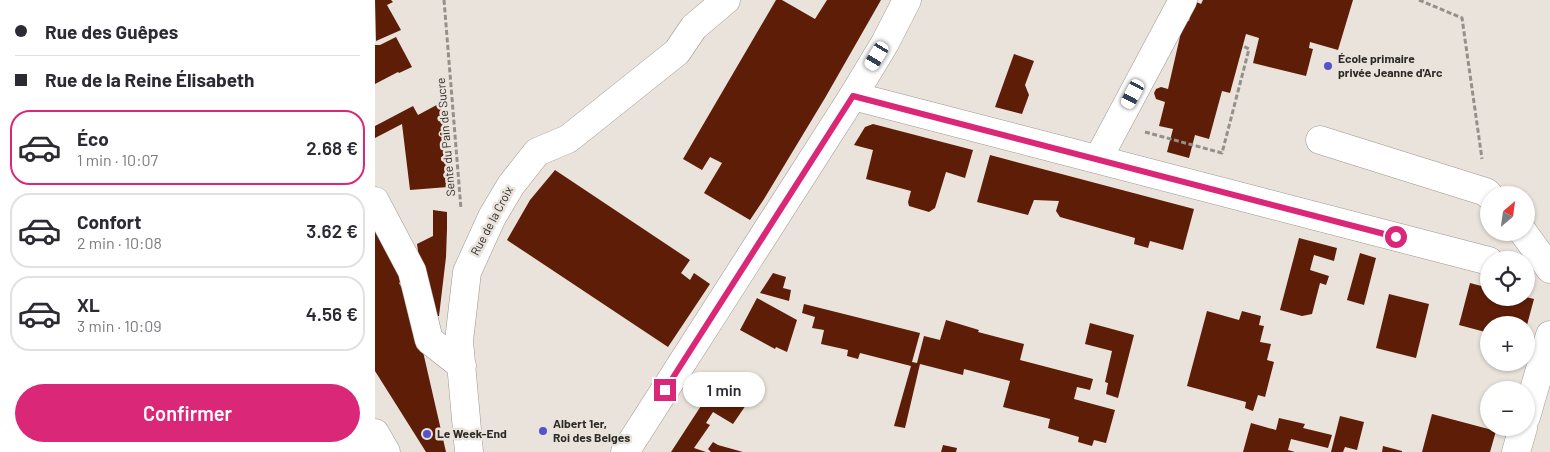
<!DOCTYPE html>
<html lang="fr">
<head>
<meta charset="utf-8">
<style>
  :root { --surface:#fff; --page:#f7f7f7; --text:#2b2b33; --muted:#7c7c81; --line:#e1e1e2; --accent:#db2777 }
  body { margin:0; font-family:Barlow,sans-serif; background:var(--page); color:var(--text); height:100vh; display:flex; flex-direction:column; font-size:19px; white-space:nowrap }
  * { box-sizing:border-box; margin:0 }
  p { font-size:16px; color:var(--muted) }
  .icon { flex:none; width:28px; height:28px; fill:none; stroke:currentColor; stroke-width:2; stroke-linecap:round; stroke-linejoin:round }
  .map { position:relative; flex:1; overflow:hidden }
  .sheet { display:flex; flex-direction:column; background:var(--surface); width:375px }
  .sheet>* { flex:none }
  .guide { display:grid; align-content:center; height:110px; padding:0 15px; background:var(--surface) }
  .needle { width:32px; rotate:29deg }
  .fabs { position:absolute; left:1105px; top:186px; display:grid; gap:10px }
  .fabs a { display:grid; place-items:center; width:55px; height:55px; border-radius:50%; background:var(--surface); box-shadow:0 1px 4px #0004; font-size:25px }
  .end { position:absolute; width:22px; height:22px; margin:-11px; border:6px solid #db2777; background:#fff; box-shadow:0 0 0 2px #fff }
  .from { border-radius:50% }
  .bubble { position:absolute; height:35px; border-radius:18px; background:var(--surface); box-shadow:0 1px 4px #0004; font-size:16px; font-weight:600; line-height:35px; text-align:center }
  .car { position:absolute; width:15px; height:30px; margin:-15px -8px; border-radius:6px; box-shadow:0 0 4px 1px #0007; background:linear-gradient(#fff 24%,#345 0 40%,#fff 0 76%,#345 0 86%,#fff 0) }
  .guide b { display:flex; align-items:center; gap:18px; height:48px; font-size:19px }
  .guide b+b { border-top:1px solid var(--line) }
  .guide i { width:12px; height:12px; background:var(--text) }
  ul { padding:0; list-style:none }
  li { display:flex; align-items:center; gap:15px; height:75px; margin:0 10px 8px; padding:0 5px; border:2px solid var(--line); border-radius:20px }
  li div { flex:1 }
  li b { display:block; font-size:19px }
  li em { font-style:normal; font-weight:600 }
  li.current { border-color:var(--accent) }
  li>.icon { width:45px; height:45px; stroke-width:1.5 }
  .cta { display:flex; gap:10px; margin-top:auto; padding:10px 15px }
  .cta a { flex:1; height:58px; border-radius:30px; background:var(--accent); color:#fff; font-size:20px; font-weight:600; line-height:58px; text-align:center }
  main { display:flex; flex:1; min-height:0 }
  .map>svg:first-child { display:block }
  .building { fill:#5e1d07 }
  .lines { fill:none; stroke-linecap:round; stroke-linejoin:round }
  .minor-casing { stroke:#9d9690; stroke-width:29 }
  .major-casing { stroke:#9d9690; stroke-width:29 }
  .path { stroke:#94908a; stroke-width:3; stroke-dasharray:5 2.5; stroke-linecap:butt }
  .minor { stroke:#fff; stroke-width:28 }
  .major { stroke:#fff; stroke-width:28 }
  .route { stroke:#db2777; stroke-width:6 }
  .poi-dot { fill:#5652ca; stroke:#eae3dc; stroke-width:2 }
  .labels { text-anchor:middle; stroke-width:5; stroke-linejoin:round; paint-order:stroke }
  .poi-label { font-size:12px; font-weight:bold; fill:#2c2a27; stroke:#eae3dc; text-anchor:start }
  .street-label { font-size:12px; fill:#2c2a27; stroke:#eae3dc }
</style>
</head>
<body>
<main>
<section class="sheet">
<div class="guide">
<b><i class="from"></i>Rue des Guêpes</b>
<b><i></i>Rue de la Reine Élisabeth</b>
</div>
<ul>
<li class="current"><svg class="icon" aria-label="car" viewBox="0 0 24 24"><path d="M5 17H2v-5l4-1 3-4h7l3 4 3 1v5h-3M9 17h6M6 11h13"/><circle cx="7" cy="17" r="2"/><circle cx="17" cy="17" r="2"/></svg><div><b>Éco</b><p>1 min · 10:07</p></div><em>2.68 €</em></li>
<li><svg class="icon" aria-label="car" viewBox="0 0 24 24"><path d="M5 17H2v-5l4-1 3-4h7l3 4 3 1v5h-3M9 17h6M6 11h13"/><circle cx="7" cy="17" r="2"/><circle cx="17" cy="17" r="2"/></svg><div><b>Confort</b><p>2 min · 10:08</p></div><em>3.62 €</em></li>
<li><svg class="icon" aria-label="car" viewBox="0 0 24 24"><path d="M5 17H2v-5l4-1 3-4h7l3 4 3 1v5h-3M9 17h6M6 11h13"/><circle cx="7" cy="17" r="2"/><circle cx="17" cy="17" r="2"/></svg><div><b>XL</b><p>3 min · 10:09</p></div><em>4.56 €</em></li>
</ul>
<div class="cta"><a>Confirmer</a></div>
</section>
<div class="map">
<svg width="1175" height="452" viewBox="0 0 1175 452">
  <rect width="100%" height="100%" fill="#eae3dc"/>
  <path class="building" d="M0,0H16L18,2L12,5L26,30L1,41Z
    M401,0H407L440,19L452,0H506L450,98L389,199L375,220L329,193L347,163L335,157L327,170L308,159Z
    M828,0H978L963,50L935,42L934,48L938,49L931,76L878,63L884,38L871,34L855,93L847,91L834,139L820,135L814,158L792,152L798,129L784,126L790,102L781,99L779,93L781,89L786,87L793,89L809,19L814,21L819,1L826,4Z
    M21,37L37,67L24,73L23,72L0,84V45H5Z
    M639,54L659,61L650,85L654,95L647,114L620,107Z
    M69,101L73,187L35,190L27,124L0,138V126L38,106L43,115Z
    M498,124L598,150L590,178L571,172L560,208L554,212L534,206L533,202L536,191L491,179L498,150L479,145L490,127Z
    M615,155L819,209L808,250L775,241L773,248L759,244L760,238L685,217L681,211L684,201L659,200L653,215L602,202Z
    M180,170L315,260L306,273L315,280L319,273L335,284L293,347L132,240L155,200Z
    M58,210L72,212V229L71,257L64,316L56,317L46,271L42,244L58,236Z
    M0,218L31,278L24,283L32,297L35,295L71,452H51L0,371Z
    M924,238L962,248L959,261L939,255L935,270L954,276L951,285L945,283L937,314L927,316L905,310Z
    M985,253L1001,258L989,305L972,300Z
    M398,273L411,277L408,288L416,290L414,301L385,293Z
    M1095,283L1114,288V298L1151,297L1159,299L1152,325H1114V333L1084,325Z
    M1014,294L1054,304L1041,358L1001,348Z
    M382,298L422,320L412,352L401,347L400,349L365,330Z
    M429,304L545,333L537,362L542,363L549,336L565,340L571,320L604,330L603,332L649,344L645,360L718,379L715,390L702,387L699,399L740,410L731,443L719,440L717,446L703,442L704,437L673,428L675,419L628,407L635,381L589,369L588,375L545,364L530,428L519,426L536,366L485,353L483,359L472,356L473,350L446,344L449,330L437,328L440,317L427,313Z
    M832,311L864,320L867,311L886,316L884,325L889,326L885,342L896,344L892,360L899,362L890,397L883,395L878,411L870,408L871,402L812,386Z
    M715,323L759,335L743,398L731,394L733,383L730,382L737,351L710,344Z
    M341,380L348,384L343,395L371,405L358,424L338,412L331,423L335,425L319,448L331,452H296L335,392Z
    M1057,414L1121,431L1115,452H1047Z
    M965,416L989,422L982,450L970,447L968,452H956Z
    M904,418L930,424L928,428L957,435L953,448L916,439L913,450L920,452H868L876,423L901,430Z
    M338,442L343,445L368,452H336L333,449Z
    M568,445L582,448L581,452H566Z
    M1008,446L1027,451V452H1007Z"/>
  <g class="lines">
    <g class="minor-casing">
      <path id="minor" d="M478,96L1114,261
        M945,140L1111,192L1114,195
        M723,159L808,0
        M0,201L37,271L54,340L87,366
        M1148,232L1175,269
        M0,433L11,452
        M94,452L84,341L92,272L117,217L136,185L162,152L193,139L302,52L319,27L351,0"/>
    </g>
    <g class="major-casing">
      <path id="major" d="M1151,417L1175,335
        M250,452L478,96L510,43L532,0
        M1141,452L1148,428"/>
    </g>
    <path class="path" d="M69,0L86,209
      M1044,0L1087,18L1107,159
      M770,132L847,153L874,49L868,46"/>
    <use href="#minor" class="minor"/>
    <use href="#major" class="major"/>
  </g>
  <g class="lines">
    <path class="route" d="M290,390L478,96L1021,237"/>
  </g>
  <g class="poi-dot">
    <circle cx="953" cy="66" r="5"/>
    <circle cx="168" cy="431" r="5"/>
    <circle cx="52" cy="434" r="5"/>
  </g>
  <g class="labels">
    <g class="poi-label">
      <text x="963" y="63">École primaire<tspan x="963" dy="14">privée Jeanne d'Arc</tspan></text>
      <text x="178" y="428">Albert 1er,<tspan x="178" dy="14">Roi des Belges</tspan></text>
      <text x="62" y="438">Le Week-End</text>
    </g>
    <g class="street-label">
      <text transform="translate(71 137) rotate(-95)" y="4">Sente du Pain de Sucre</text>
      <text transform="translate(117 221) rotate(-62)" y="4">Rue de la Croix</text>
    </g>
  </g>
</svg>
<div class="fabs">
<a><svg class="needle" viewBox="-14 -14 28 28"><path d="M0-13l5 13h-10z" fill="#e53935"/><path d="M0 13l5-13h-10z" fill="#7c7c81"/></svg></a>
<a><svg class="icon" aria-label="locate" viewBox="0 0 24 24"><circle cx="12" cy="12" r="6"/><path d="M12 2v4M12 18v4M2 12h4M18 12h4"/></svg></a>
<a>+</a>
<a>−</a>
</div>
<i class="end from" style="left:1021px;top:237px"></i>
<i class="end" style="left:290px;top:390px"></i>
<div class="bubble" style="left:308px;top:372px;width:82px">1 min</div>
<i class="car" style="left:502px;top:56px;rotate:211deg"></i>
<i class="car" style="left:758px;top:94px;rotate:208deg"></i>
</div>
</main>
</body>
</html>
